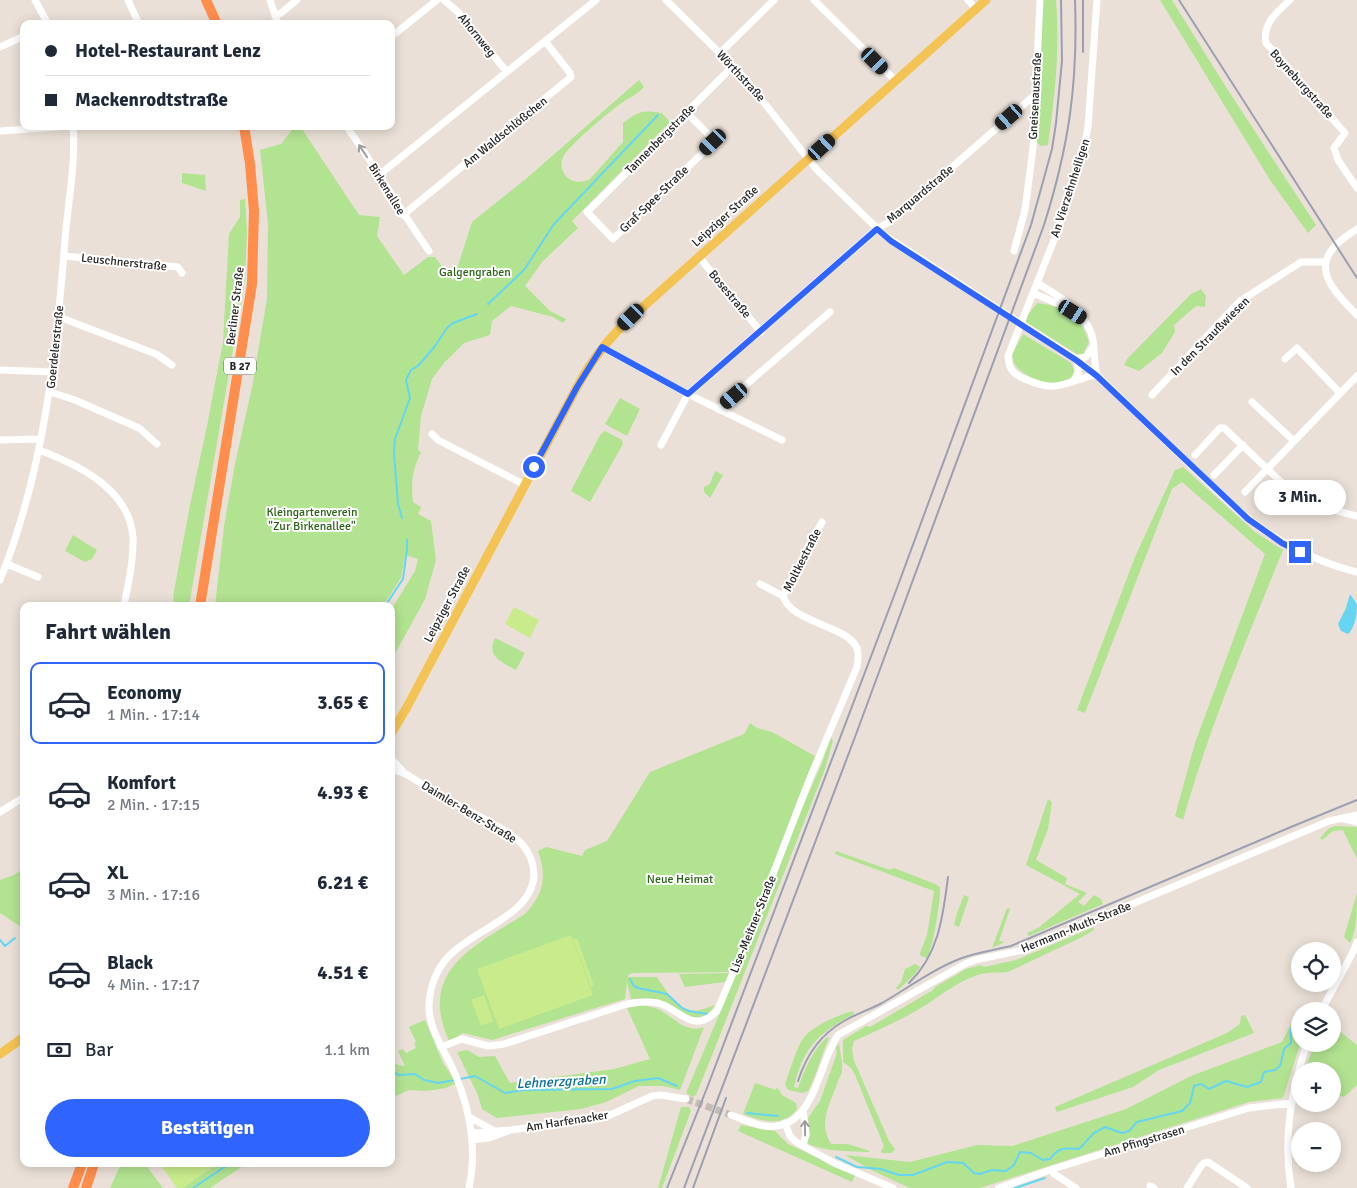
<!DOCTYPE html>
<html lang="de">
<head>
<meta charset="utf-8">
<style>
  :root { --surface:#fff; --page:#f2f2f3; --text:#1f2937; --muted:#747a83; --line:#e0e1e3; --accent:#3064fe }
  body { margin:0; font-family:Signika,sans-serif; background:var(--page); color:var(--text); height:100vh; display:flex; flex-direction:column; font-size:19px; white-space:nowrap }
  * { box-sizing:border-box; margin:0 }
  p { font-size:16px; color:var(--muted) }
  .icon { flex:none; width:28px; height:28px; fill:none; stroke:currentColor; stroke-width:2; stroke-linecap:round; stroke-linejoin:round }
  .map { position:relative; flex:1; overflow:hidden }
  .panel { position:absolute; left:20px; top:602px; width:375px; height:565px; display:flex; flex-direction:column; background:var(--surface); border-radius:10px; box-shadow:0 2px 12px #0003 }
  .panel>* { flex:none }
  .banner { position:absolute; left:20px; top:20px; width:375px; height:110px; border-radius:10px; box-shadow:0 2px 12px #0003; display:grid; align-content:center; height:110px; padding:0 25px; background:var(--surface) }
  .controls { position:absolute; left:1291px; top:942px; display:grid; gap:10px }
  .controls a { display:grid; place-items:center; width:50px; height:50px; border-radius:50%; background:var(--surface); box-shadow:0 2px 12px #0003; font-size:25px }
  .end { position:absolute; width:22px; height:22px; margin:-11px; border:6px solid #3064fe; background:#fff; box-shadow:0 0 0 2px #fff }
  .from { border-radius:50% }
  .bubble { position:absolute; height:35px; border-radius:18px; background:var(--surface); box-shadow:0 2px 12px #0003; font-size:16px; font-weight:700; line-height:35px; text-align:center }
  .car { position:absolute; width:15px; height:30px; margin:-15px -8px; border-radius:6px; box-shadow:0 0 4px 1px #0007; background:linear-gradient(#222 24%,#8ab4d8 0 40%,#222 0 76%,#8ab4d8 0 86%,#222 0) }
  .banner b { display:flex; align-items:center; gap:18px; height:48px; font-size:19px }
  .banner b+b { border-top:1px solid var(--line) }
  .banner i { width:12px; height:12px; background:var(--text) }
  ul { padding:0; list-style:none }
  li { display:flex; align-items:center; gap:15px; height:82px; margin:0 10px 8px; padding:0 15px; border:2px solid transparent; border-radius:10px }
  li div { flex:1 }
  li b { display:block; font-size:19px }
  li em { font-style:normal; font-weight:700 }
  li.on { border-color:var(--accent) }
  li>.icon { width:45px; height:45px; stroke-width:1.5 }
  h2 { padding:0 25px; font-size:22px; line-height:60px }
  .pay { display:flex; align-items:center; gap:12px; height:55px; padding:0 25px; font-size:19px }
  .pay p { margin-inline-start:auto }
  .action { display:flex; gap:10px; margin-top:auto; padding:10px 25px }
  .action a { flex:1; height:58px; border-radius:30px; background:var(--accent); color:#fff; font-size:20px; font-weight:700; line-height:58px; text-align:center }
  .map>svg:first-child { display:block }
  .green { fill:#b2e391 }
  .pitch { fill:#c9eb8c }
  .water { fill:#65d5f1 }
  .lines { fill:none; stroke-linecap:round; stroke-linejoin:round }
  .stream { stroke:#65d5f1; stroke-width:2 }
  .minor-tunnel { stroke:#c3bbb4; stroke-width:7; stroke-dasharray:7 3.5; stroke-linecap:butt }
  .minor { stroke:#fff; stroke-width:7 }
  .major { stroke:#f3c353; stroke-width:9 }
  .highway { stroke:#ff8e4d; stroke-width:10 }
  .rail { stroke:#9a9fb2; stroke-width:2 }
  .oneway { stroke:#9d9d9d }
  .route { stroke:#3064fe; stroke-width:6 }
  .labels { text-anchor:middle; stroke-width:4; stroke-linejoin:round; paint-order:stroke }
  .shield { fill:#fff; stroke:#676767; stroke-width:1 }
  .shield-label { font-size:11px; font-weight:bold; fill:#262626 }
  .street-label { font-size:12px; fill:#262626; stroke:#fff }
  .park-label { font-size:12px; fill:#2c6317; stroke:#fff }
  .water-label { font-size:14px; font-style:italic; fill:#0a7097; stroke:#fff }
</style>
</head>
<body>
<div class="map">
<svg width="1357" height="1188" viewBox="0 0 1357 1188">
  <rect width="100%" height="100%" fill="#eae0d7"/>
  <path class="green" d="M1042,0H1056C1060,50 1055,96 1048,145L1041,146L1036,142Z
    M1160,0H1172L1224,84L1316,225L1308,233L1270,180Z
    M639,80L644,87C635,96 632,96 623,102C611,110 568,146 563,157C559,166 563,176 571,180C577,183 584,182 590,179L623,142V123C640,111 641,110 662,113L670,122L572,221L578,228L543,261L525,286L550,311L566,319L563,323L553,317L511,306L492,321L490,335L464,343L444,363L432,379L421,416L418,450L421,452C412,471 411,481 413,502L421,507L418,514L431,521L436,560L425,599L391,661V610L415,571L418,559L405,555L401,578L383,606H215L224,526L235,464L252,387L267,299L268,224L260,150L281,144L295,126H300L359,215L380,217L377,236L404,275L428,257H435L453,281L472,222L527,178Z
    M182,173L205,175L206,191L182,183Z
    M245,199L247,232L245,280L189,606H173L174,591L190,505L207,426L223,342L229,234L240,217V200Z
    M1201,289L1206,296L1205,307L1196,306L1174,325L1175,332L1162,353L1139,371L1124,365L1127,359L1191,294Z
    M1037,303C1064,306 1081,315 1089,342L1083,354H1077L1026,322L1027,316Z
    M1023,334L1071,363L1074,370L1073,376C1067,380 1062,383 1055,383C1045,385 1021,374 1016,366C1013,362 1013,358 1012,354Z
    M620,398L640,409L627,436L605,424Z
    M605,431L622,440L623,444L590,502L571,491L600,435Z
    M1183,467L1255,532L1283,550C1247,639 1209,728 1183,820L1175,816L1195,743L1265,554L1182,482L1172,489L1085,713L1077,710L1135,557L1175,470Z
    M715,471L723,475L710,498L704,492V487L710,484Z
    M73,535L97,550L92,559L85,562L65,551Z
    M495,638L525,653L516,670C502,662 486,657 495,638Z
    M750,723L757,728L772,732L815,756L732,972L633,973L628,975V977H657C665,989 679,1013 695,1011C702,1010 708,1007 715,1005C706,1020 693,1021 679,1012C674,1009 671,1004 666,1002C654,998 643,998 631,999L627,982L625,999L492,1040L463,1033L449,1041C417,970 475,946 525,914C544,895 547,875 538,851L546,847L582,856L585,850L607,841L650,772L744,734Z
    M831,737L833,741L825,769L709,1063L696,1095L692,1097L686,1093L756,927L793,829L822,763Z
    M1048,799L1052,802L1048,829L1036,860L1067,878L1065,884L1087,893L1078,902L1084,906L1094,895L1101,899L1103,904L1029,936L1027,933L1038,928L1080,894L1026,865Z
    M1334,826L1357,827V859L1343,830L1333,831L1322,840L1320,838L1328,829Z
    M836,851L890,870L894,868L935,884L940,887C941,899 933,948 927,958L921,956L920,953L927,935L934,891L835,854Z
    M24,868V931L18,925L0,913V880L14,875Z
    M1357,893C1357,908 1357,933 1350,943L1344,937Z
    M964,895L969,897L959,927L954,925L957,913Z
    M1007,908L1010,909L999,941L1005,942L992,948Z
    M1094,927V930L1082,937L1008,972C999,973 989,972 981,974C959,980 942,995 924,1006C902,1020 878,1030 854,1041L852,1049L854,1061L889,1141L895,1149L892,1153H882L881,1151L884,1146L855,1075L851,1068L843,1062V1040L866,1026L870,1027L933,990L935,987L966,969L981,965L984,967L1016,960Z
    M915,964L920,967L914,975L898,990L896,988L901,982L905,969Z
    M729,973L725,982L685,987L679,974Z
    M642,1005C647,1006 653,1007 658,1009C674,1017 685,1034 704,1027L680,1090L663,1086H639L606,1102L581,1109L497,1118L482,1109L477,1093L457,1052L467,1050L479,1057L495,1056L510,1083L614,1069L650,1059L627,1008Z
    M853,1011L854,1014C818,1033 803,1048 794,1087L798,1088C806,1067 811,1053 827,1037L829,1038C821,1056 817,1074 808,1091L802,1093L788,1090L785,1084C790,1071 795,1052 802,1040C810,1027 838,1015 853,1011Z
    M1245,1015L1254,1033L1159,1070L1133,1087L1057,1112L1055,1107L1227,1033L1240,1024L1241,1016Z
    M1300,1018V1044L1283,1098L1249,1102L980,1188H910L873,1171L845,1155L910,1162L977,1145L1012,1146L1126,1109L1191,1076L1282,1042L1293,1020Z
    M425,1020L443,1063L457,1083L446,1088L426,1091L409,1090L391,1098V1062L399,1065L405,1066L398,1051L403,1049L406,1053L416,1048L414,1043L416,1042L409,1027Z
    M1333,1026L1357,1045V1085L1344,1097L1333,1094L1332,1071H1304L1315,1044H1332Z
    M839,1043C840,1052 843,1062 842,1070C842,1074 839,1078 838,1081C831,1103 817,1121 831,1144H848L870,1151L868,1152C847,1151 825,1152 806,1143L810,1136L808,1118L820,1101L837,1053L836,1048Z
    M755,1083L776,1090L777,1087L782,1095L796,1103L797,1109C783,1128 761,1121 743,1114Z
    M681,1107H689L691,1111L662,1188H658Z
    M741,1125L775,1131L788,1144L855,1175L852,1182L738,1131Z
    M121,1164H145L163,1188H110Z
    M217,1164H246L210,1188H182Z"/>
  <path class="pitch" d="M514,607L539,620L530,638L505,624Z
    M571,935L593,995L499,1029L477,969Z
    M577,938L594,986L591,987L573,939Z
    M484,995L493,1021L481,1026L471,1000Z
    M160,1164H217L182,1188H177Z"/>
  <path class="water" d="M1350,594C1352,597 1356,602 1357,605C1357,614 1355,628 1348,634L1341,631L1338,624L1346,608Z"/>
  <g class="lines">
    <path class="stream" d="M488,304L524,270L554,224L658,115
      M402,518L398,504L394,453L395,439L410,398L406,380L411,370L418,366L435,346L447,328L453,323L477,314
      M385,606L403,579L407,549V540
      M21,934L24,933
      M0,940L5,946L15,938
      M630,979L634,986L638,988L667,994L682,1008L689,1011L707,1014
      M391,1071L399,1075L415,1074L424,1080L438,1083L455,1080
      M460,1079L475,1076L505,1093L524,1090L612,1089L635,1081L658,1078L677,1086
      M747,1113L778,1116
      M836,1157L857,1167L881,1169L899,1175H913L947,1162L963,1163L974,1173L980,1174L992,1170L1006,1171L1014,1165L1020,1152L1031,1153L1043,1160L1050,1159C1059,1147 1064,1148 1079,1149L1094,1133L1105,1127L1122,1133L1129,1131L1137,1122L1182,1111L1190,1103L1194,1086L1201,1084L1209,1089L1226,1081L1247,1087L1261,1082L1264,1072L1275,1070L1280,1066L1284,1049L1291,1043V1030L1295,1021
      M193,1188L229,1164
      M1015,1188L1045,1178"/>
    <path class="minor-tunnel" d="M686,1099L731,1115"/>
    <path class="minor" d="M35,0L48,24
      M128,0L139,24
      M270,0L278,24
      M444,0L458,12L507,72
      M666,0L743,76L817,170L884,235L1076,359L1097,375L1229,502C1266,536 1308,560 1357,572
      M814,0L896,81
      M968,0L976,9
      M1097,0L1088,127L1083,152L1058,230L1008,356C1009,370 1013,374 1025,379C1048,389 1055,388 1078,380C1085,378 1091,375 1097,375
      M1290,0C1277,12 1262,24 1266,43L1345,133L1334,148L1338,160L1357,188
      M275,16L281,13L297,0
      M391,37L437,0
      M0,47L24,36
      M720,53L774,0
      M686,112L715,141L613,239L587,212L733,66
      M346,126C376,167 400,210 429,251
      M0,131L71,126
      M379,175L596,0
      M403,215L571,77L570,73L545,41
      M1357,229C1350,234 1341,239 1335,246C1310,272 1340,297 1357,315
      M1014,251L1025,210L1033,148L1040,0
      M64,256L178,267L182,273
      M699,257L761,332
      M1037,283C1059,296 1088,312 1093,340C1095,352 1094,364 1097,375
      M1033,293L1063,306L1074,313
      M59,317L156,354L172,365
      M602,347L688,394L782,440
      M1076,359L1086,357L1093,347
      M1285,359L1297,348L1339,392
      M0,370L53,372
      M1073,382L1078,373V361
      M50,392L75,400L139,428L157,444
      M1152,395L1240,301L1301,262H1325
      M1252,402L1293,440
      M718,409L830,312
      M432,434L438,440L525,485
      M0,440L41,439
      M661,445L688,394L877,229L889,222L1036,94
      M39,450C79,465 129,489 133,537C134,560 128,584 124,606
      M1195,455L1218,430L1220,428H1224L1296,496L1311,504L1357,516
      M1214,475L1243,445
      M1245,492L1357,376
      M7,564L38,577
      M0,580C44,471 56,356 65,240C68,202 76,164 73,126
      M760,584L783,596
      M391,758L405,774
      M391,769L406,774C422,784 438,794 454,803C474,814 507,829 522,844C530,853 534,864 534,876C531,916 474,929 449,956C437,968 430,986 429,1004C428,1027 442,1046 452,1067C469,1105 478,1146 469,1188
      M0,812L24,797
      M1344,819L1357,822
      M1321,1011L1352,954L1357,942
      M441,1047L462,1039L488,1046L504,1044L627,1004C637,1002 648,1001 658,1003C682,1010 692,1035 717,1011L755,921L808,783L857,667C858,661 859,654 857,648C847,625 791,623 783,596L822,522
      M731,1115C742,1119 753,1124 764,1126C815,1133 817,1065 838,1035L965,964L975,960L1023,950L1329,821L1357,815
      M469,1117L493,1130
      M785,1123L790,1136L796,1142L834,1163L893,1188
      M471,1133L510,1130L592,1120L608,1116L652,1096L661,1095L686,1099
      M472,1140L489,1138L508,1131
      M803,1146L806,1134L803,1110
      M1053,1169L1054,1174L1076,1188
      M1150,1186L1154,1188
      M999,1188L1053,1169L1249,1108L1292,1103
      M1187,1188L1201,1166L1204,1163L1208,1162L1247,1188
      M1291,1188C1283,1140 1291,1090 1307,1044"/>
    <path class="major" d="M391,734L407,707L577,387C592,359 610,336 634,315L986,0
      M0,1054L24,1037"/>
    <path class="highway" d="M206,0L217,24
      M200,606L252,284L254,211L250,164L244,126
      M73,1188L82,1164
      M86,1188L94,1164"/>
    <path class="rail" d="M1179,0L1357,278
      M1083,52V0
      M909,983C939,954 943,916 948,877
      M798,1081C806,1056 821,1034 844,1021C856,1014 869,1010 882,1003C908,988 933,969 962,958C978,952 995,950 1011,946L1291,827L1357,800
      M667,1188L707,1088L897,588L1031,225L1052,149L1056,123L1062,61L1061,0
      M684,1188L855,737L1044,225C1069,146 1078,83 1075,0
      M693,1188L726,1098"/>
  </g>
  <defs><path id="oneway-shaft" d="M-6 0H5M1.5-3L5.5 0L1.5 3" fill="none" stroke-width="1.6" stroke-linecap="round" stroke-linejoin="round" transform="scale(1.25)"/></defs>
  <g class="oneway">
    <use href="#oneway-shaft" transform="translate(363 151) rotate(-124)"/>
    <use href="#oneway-shaft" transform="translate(805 1128) rotate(-91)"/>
  </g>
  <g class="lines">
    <path class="route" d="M534,467L577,387L602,347L688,394L877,229L891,241L1076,360L1097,376L1248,519L1282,543L1300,552"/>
  </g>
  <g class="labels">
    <rect class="shield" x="224" y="357.5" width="32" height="17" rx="4"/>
    <g class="shield-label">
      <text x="240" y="370">B 27</text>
    </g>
    <g class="street-label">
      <text transform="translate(477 35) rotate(51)" y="4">Ahornweg</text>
      <text transform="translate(741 76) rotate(47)" y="4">Wörthstraße</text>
      <text transform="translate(1302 84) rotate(48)" y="4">Boyneburgstraße</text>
      <text transform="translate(1035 96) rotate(-87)" y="4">Gneisenaustraße</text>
      <text transform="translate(505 132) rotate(-39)" y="4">Am Waldschlößchen</text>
      <text transform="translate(660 139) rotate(-45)" y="4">Tannenbergstraße</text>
      <text transform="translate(1070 188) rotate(-72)" y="4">An Vierzehnheiligen</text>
      <text transform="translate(387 189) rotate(58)" y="4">Birkenallee</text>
      <text transform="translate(920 194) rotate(-40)" y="4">Marquardstraße</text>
      <text transform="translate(654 199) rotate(-44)" y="4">Graf-Spee-Straße</text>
      <text transform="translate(725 216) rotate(-42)" y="4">Leipziger Straße</text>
      <text transform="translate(124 262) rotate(6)" y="4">Leuschnerstraße</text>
      <text transform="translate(730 294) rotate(50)" y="4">Bosestraße</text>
      <text transform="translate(235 306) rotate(-83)" y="4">Berliner Straße</text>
      <text transform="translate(1210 336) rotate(-45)" y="4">In den Straußwiesen</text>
      <text transform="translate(55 347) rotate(-84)" y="4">Goerdelerstraße</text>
      <text transform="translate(802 560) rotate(-63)" y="4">Moltkestraße</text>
      <text transform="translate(447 604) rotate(-62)" y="4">Leipziger Straße</text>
      <text transform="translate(469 812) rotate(31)" y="4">Daimler-Benz-Straße</text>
      <text transform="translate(753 924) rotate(-68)" y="4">Lise-Meitner-Straße</text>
      <text transform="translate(1076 927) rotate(-22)" y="4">Hermann-Muth-Straße</text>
      <text transform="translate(567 1121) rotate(-9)" y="4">Am Harfenacker</text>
      <text transform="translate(1144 1141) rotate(-17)" y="4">Am Pfingstrasen</text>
    </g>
    <g class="park-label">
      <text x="475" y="276">Galgengraben</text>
      <text x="312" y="516">Kleingartenverein<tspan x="312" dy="14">"Zur Birkenallee"</tspan></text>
      <text x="680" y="883">Neue Heimat</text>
    </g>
    <g class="water-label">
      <text transform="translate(561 1081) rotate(-3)" y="5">Lehnerzgraben</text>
    </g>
  </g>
</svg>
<div class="controls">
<a><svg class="icon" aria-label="locate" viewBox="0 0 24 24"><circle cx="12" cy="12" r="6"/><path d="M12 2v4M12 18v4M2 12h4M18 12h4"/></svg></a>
<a><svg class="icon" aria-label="layers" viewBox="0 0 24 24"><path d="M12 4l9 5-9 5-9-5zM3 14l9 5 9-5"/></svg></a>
<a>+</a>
<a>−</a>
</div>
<i class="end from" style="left:534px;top:467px"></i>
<i class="end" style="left:1300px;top:552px"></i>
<div class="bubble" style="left:1254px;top:480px;width:92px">3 Min.</div>
<i class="car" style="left:875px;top:61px;rotate:135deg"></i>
<i class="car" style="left:1009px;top:117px;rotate:229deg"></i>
<i class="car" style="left:713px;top:142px;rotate:226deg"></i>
<i class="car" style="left:822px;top:147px;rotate:48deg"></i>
<i class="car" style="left:1073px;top:312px;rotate:122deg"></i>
<i class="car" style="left:631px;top:317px;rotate:225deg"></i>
<i class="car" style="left:734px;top:396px;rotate:229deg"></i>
<div class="banner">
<b><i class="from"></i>Hotel-Restaurant Lenz</b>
<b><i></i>Mackenrodtstraße</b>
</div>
<section class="panel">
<h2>Fahrt wählen</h2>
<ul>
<li class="on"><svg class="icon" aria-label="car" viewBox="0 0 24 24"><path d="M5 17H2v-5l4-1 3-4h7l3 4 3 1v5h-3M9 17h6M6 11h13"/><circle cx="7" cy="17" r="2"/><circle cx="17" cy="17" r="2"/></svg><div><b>Economy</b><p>1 Min. · 17:14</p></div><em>3.65 €</em></li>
<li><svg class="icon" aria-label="car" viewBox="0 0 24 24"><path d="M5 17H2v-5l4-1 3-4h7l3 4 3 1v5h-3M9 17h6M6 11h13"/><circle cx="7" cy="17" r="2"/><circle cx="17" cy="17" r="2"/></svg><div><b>Komfort</b><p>2 Min. · 17:15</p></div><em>4.93 €</em></li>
<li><svg class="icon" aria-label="car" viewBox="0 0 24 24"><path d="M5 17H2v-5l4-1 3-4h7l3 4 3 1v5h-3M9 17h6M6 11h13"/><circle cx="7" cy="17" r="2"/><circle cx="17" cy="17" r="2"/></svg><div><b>XL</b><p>3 Min. · 17:16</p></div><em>6.21 €</em></li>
<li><svg class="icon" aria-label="car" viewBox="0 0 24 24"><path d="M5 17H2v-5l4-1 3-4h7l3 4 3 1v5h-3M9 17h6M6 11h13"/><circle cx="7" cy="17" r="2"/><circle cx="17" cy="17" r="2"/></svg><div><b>Black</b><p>4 Min. · 17:17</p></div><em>4.51 €</em></li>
</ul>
<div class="pay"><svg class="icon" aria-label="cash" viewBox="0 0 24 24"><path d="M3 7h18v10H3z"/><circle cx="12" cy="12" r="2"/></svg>Bar<p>1.1 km</p></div>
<div class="action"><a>Bestätigen</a></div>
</section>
</div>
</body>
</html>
